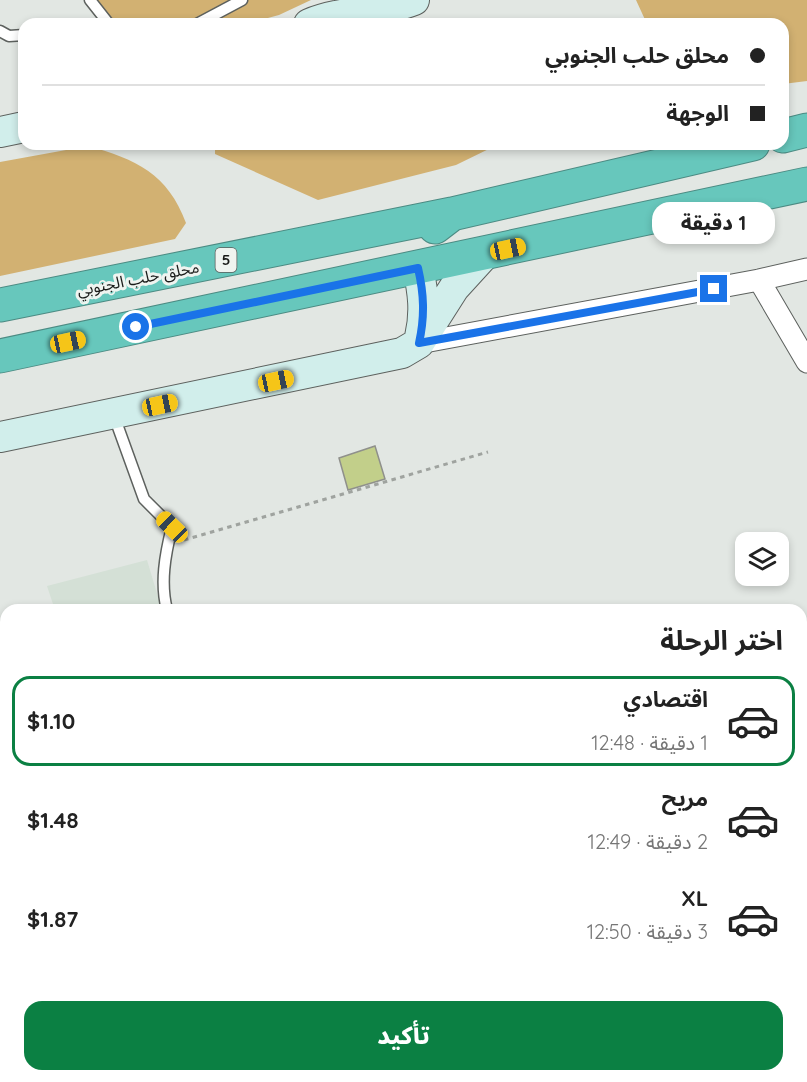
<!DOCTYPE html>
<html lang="ar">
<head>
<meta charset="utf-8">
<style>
  :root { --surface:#fff; --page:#f2f2f2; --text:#222; --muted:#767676; --line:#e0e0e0; --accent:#0b8043 }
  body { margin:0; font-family:Quicksand,"Noto Sans Arabic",sans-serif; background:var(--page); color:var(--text); direction:rtl; height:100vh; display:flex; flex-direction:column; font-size:22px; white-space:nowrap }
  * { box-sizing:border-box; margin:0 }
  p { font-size:20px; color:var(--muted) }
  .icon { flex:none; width:33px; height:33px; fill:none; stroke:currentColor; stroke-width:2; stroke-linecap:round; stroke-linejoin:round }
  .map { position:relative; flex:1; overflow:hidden; direction:ltr }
  .sheet { position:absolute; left:0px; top:604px; width:807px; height:478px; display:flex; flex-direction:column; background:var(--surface); border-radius:18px 18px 0 0; box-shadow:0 3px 9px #0003; direction:rtl }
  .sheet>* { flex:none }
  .hud { position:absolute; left:18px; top:18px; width:771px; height:132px; border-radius:18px; box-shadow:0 3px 9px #0003; direction:rtl; display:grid; align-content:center; height:132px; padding:0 24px; background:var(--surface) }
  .tools { position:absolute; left:735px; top:532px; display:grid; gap:12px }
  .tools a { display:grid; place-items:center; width:54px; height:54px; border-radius:12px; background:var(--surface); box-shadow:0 3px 9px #0003; font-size:30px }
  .end { position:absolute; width:27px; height:27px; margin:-14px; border:8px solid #1a73e8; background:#fff; box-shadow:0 0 0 3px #fff }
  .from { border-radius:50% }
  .bubble { position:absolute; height:42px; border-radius:18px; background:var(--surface); box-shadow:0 3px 9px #0003; font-size:20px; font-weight:800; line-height:42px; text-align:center; direction:rtl }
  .car { position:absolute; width:18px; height:36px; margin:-18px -9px; border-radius:8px; box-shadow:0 0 4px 2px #0007; background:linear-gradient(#f5c518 24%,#345 0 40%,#f5c518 0 76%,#345 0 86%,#f5c518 0) }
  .hud b { display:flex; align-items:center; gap:21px; height:57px; font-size:22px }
  .hud b+b { border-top:2px solid var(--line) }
  .hud i { width:15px; height:15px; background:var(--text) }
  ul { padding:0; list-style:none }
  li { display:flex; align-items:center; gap:18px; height:90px; margin:0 12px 9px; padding:0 12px; border:3px solid transparent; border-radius:18px }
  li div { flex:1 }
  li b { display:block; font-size:22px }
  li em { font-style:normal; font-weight:800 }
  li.selected { border-color:var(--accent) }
  li>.icon { width:54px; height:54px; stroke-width:1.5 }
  h2 { padding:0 24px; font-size:27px; line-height:72px }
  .button { display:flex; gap:12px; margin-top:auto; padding:12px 24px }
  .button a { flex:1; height:69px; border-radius:18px; background:var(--accent); color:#fff; font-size:24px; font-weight:800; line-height:69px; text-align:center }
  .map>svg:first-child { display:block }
  .built { fill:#d4e0d6 }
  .green { fill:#d2b172 }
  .building { fill:#c2cf8a; stroke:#8f908b; stroke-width:1.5 }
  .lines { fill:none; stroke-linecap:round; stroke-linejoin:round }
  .lane-casing { stroke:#5d615e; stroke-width:13 }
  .street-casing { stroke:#5d615e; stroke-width:23 }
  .secondary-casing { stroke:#5d615e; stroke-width:32 }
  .highway-casing { stroke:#4c8b83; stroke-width:35 }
  .path { stroke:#9fa39f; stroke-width:3; stroke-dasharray:4.5 4.5; stroke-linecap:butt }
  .lane { stroke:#fff; stroke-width:10 }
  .street { stroke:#fff; stroke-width:21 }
  .secondary { stroke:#d1eeeb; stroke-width:30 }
  .highway { stroke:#67c7bc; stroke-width:33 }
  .route { stroke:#1a73e8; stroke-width:8 }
  .labels { text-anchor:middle; stroke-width:6; stroke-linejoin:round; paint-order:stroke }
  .shield { fill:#eff4f0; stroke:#595c5a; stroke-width:1.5 }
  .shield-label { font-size:15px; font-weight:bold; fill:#191b19 }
  .street-label { font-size:16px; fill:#191b19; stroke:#eff4f0 }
</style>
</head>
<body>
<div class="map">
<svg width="807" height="1082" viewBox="0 0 807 1082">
  <rect width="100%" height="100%" fill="#e2e7e3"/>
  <path class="built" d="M147,560L162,610H55L47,586Z
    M0,636L6,655V724L0,725Z"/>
  <path class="green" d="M97,0H311L279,15L246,24H117Z
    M636,0H807V81L783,84V24H647Z
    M215,144H499L456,165L318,200L215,154Z
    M88,146C136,159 168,174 186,223L175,239L0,276V162Z"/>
  <path class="building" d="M375,446L385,479L348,490L339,458Z
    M6,727V799L0,778V729Z
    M6,1044V1072L0,1057V1046Z
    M8,1077H102L89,1082H10Z
    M175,1077H241L242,1082H160Z
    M367,1077H458L460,1082H369Z
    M493,1077H538L539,1082H495Z"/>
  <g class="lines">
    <g class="lane-casing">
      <path id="lane" d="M90,0L109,24
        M197,24L242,0
        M0,31L9,36L24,35
        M114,416L144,499L172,527C165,555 160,583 167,610
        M0,836L6,834"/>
    </g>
    <g class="street-casing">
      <path id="street" d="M759,280L807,362
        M419,343L759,280L807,269
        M625,1077L626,1082
        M132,1082L146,1077
        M584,1082L600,1077"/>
    </g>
    <g class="secondary-casing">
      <path id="secondary" d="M309,24C343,10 381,13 414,0
        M0,132L24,127
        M418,268C423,292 426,312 420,337
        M0,437L402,353L419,343L454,288L485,254"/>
    </g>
    <g class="highway-casing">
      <path id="highway" d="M783,136L807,130
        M435,227L452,214L753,144
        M0,305L452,214
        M0,356L807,184"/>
    </g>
    <path class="path" d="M184,540L488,452
      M0,886L6,882
      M0,977H6
      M0,996L6,986"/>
    <use href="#lane" class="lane"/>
    <use href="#street" class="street"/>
    <use href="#secondary" class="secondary"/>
    <use href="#highway" class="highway"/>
  </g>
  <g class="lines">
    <path class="route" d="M136,327L418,268C424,294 425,316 419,343L714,289"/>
  </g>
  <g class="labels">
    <rect class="shield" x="215.5" y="248" width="21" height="24" rx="4.5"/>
    <g class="shield-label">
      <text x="226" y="265">5</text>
    </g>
    <g class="street-label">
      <text transform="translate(138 278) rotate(-11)" y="6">محلق حلب الجنوبي</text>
    </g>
  </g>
</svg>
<div class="tools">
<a><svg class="icon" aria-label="layers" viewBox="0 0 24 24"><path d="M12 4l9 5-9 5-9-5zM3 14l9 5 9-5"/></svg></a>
</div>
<i class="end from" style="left:136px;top:327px"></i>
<i class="end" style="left:714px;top:289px"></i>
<div class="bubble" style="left:652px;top:202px;width:123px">1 دقيقة</div>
<i class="car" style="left:508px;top:249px;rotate:78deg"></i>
<i class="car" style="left:68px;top:342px;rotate:78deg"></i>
<i class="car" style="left:276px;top:381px;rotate:78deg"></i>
<i class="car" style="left:160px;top:405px;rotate:78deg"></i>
<i class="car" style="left:172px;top:527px;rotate:314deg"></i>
<div class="hud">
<b><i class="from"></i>محلق حلب الجنوبي</b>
<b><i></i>الوجهة</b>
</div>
<section class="sheet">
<h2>اختر الرحلة</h2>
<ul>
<li class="selected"><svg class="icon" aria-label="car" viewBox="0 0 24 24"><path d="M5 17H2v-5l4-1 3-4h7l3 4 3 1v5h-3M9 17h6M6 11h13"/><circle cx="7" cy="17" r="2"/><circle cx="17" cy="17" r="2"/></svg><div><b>اقتصادي</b><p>1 دقيقة · 12:48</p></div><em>$1.10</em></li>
<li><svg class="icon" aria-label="car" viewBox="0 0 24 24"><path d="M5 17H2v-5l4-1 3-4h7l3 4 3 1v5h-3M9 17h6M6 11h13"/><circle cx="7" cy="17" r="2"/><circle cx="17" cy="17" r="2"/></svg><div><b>مريح</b><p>2 دقيقة · 12:49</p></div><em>$1.48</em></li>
<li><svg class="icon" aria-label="car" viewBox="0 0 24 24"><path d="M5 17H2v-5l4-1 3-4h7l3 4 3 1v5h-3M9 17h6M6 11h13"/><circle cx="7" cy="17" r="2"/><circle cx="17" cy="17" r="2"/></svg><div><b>XL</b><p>3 دقيقة · 12:50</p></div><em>$1.87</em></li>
</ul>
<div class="button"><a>تأكيد</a></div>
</section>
</div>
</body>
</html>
